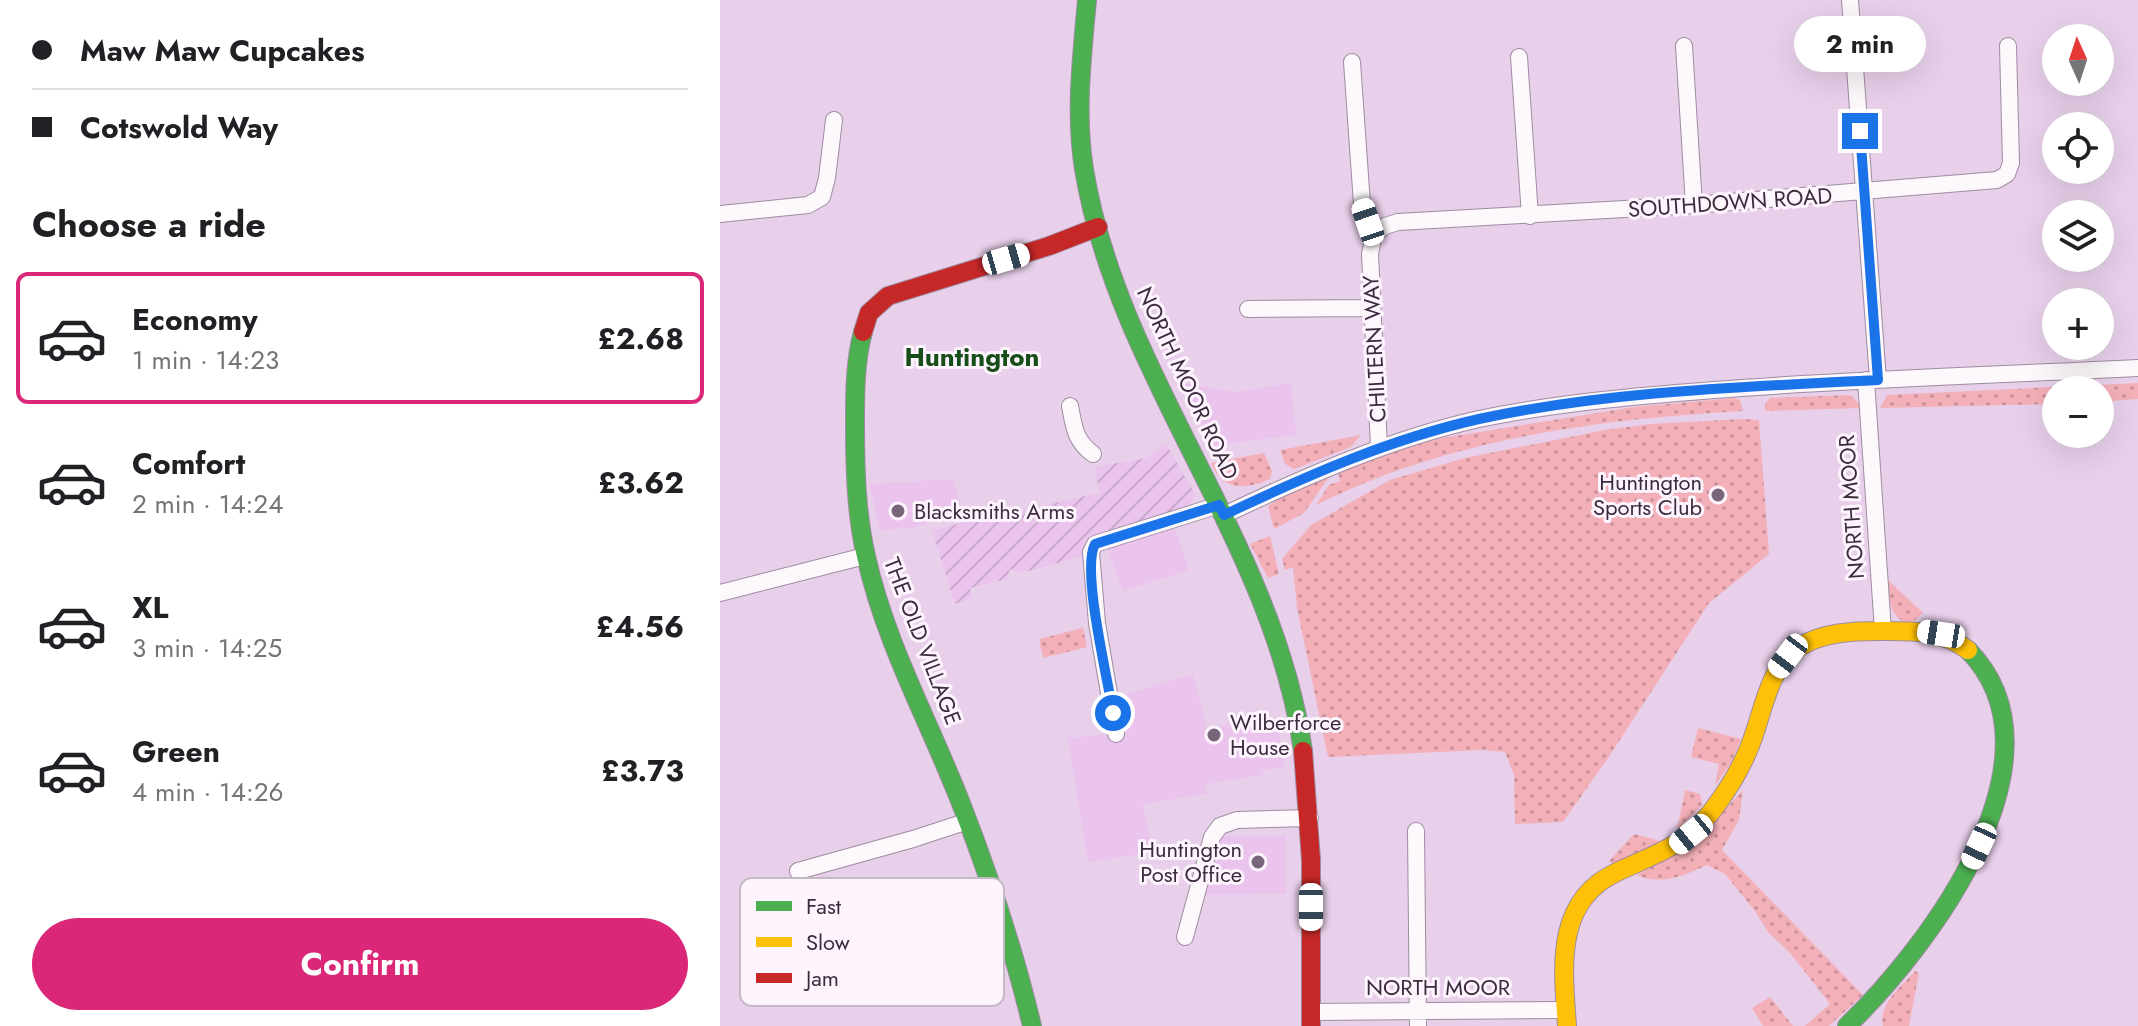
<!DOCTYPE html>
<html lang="en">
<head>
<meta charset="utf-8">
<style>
  :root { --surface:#fff; --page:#f6f6f6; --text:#202124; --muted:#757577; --line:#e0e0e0; --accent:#db2777 }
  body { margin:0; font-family:Jost,sans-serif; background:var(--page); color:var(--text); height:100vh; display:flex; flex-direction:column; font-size:30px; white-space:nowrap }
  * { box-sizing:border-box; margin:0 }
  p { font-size:26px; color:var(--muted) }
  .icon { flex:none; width:44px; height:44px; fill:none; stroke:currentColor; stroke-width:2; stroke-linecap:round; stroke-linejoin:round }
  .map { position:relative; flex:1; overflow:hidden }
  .drawer { display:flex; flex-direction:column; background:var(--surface); width:720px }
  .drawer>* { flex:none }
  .top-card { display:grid; align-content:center; height:176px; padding:0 32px; background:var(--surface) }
  .needle { width:52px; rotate:357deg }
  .controls { position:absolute; left:1322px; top:24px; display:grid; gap:16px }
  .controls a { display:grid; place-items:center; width:72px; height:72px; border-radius:50%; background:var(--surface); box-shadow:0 8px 32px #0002; font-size:40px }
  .end { position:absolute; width:36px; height:36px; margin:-18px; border:10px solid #1a73e8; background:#fff; box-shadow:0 0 0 4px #fff }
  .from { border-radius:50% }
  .bubble { position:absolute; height:56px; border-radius:28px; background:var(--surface); box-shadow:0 8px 32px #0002; font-size:26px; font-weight:700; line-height:56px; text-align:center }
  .car { position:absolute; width:24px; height:48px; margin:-24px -12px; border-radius:10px; box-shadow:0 0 6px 2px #0007; background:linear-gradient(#fff 24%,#345 0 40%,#fff 0 76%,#345 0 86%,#fff 0) }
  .top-card b { display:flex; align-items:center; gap:28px; height:76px; font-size:30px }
  .top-card b+b { border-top:2px solid var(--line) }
  .top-card i { width:20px; height:20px; background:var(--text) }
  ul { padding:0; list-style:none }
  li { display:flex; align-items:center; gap:24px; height:132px; margin:0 16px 12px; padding:0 16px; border:4px solid transparent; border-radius:12px }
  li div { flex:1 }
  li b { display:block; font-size:30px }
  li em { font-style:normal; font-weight:700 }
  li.current { border-color:var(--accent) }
  li>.icon { width:72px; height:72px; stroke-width:1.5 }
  h2 { padding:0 32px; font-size:36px; line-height:96px }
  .action { display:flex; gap:16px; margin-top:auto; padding:16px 32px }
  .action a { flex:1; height:92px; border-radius:48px; background:var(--accent); color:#fff; font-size:32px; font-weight:700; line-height:92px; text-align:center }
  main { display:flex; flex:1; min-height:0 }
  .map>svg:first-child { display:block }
  .built { fill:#eac4ed }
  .industrial { fill:url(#industrial-furrows) }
  .grass { fill:url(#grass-dots) }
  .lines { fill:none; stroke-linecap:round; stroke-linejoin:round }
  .street-casing { stroke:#9e8ca0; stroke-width:18 }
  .fast-casing { stroke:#9e8ca0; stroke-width:20 }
  .slow-casing { stroke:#9e8ca0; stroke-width:20 }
  .jam-casing { stroke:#9e8ca0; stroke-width:20 }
  .street { stroke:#fcf8fc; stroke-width:16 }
  .fast { stroke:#4caf50; stroke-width:18 }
  .slow { stroke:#ffc107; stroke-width:18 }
  .jam { stroke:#c62828; stroke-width:18 }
  .route { stroke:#1a73e8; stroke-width:10 }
  .poi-dot { fill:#78657a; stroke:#fdf4fe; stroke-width:3 }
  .labels { text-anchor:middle; stroke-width:6; stroke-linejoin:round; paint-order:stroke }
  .street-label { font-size:22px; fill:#3c2b3d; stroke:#fdf4fe }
  .poi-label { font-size:22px; fill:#3c2b3d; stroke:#fdf4fe; text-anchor:end }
  .quarter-label { font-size:26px; font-weight:bold; fill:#164d19; stroke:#fdf4fe }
  .key { fill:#fdf4fe; stroke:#c3b8c4; stroke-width:2 }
  .key-label { font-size:22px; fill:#3c2b3d }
</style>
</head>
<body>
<main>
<section class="drawer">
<div class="top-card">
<b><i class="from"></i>Maw Maw Cupcakes</b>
<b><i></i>Cotswold Way</b>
</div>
<h2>Choose a ride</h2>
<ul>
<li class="current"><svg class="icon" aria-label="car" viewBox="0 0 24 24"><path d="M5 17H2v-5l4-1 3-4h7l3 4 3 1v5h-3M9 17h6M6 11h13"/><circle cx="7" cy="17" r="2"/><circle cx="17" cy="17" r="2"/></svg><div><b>Economy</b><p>1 min · 14:23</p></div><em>£2.68</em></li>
<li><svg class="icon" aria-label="car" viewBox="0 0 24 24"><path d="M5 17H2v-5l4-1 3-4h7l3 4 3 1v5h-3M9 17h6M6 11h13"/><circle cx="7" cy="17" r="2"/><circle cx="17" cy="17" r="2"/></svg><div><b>Comfort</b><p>2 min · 14:24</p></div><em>£3.62</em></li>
<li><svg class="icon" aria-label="car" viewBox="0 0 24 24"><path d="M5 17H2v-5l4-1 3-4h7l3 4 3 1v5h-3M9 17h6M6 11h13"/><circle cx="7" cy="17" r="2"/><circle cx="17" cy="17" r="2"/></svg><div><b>XL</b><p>3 min · 14:25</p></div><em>£4.56</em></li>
<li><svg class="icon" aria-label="car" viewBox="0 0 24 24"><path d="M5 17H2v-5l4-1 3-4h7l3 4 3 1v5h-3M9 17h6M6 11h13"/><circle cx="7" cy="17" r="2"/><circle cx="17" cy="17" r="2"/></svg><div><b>Green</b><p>4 min · 14:26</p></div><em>£3.73</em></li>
</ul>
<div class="action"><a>Confirm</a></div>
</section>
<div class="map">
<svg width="1418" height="1026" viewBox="0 0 1418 1026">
  <defs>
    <pattern id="industrial-furrows" width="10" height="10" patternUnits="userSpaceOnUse" patternTransform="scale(2)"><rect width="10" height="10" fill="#eac4ed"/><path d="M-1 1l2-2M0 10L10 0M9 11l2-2" fill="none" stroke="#caa9cc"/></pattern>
    <pattern id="grass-dots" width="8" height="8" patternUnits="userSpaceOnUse" patternTransform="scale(2)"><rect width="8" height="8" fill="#f4b0b8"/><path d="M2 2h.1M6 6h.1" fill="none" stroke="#c78f97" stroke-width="1.8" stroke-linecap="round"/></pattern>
  </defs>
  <rect width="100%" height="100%" fill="#e8d0ea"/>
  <path class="built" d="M463,383L516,392L571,383L576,435L491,446Z
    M233,479L243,511L193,528L160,530L149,484Z
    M454,526L469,570L403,591L387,548Z
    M473,674L487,728L557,717L564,767L543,770V775L486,784L487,794L423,804L433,852L368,862L348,738L403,733L397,697Z
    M502,836H566V894L485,895Z"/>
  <path class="industrial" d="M446,444L475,494L469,509L371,540L361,557L300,573L290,569L287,579L250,588L252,598L235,604L212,531L278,512H294L379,493L375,467L426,458Z"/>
  <path class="grass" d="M1418,383V399L1380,402V390H1336V404L1160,408L1167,395Z
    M1129,395L1136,400L1141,408L1045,411V404L1050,398Z
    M1014,398L1020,400L1023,411C878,419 727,439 596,505L609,485L620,481L618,473L680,449L722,438L914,407Z
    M1023,419L1039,420L1049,554L989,603L890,755L843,822L795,824L794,775L785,752L762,750L608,757L577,608L573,567L565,570L562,559L591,525L670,480L745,458L885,430L930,424Z
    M641,435L631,447L574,469L565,464L560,450Z
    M544,453L552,471L550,479C526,490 502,491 491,463Z
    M609,477L584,513L554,529L548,506L564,496Z
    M550,536L559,574L548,578L530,544Z
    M1168,580L1203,613L1190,625C1169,617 1169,600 1168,580Z
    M363,628L367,647L323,658L319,639Z
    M978,728L1021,739L1012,761L995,786L999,764L971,757Z
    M965,790L980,794L982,805L957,830Z
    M1023,790L1019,820L1002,850L1143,995L1109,1026H1085L1110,1004L1071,954L1048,932L1035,911L1005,874L987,865C964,876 941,886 917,875L981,835Z
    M914,834L944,842L893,864L889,861Z
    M1195,971L1199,973L1189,1026H1163C1158,1004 1182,986 1195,971Z
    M1050,997L1073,1026H1043L1032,1008Z"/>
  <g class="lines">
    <g class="street-casing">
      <path id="street" d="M1130,0L1158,380
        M964,46L974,205
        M799,57L810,216
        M632,62L642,204L654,234L650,254L659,448
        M0,214L88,205L102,197L107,178L114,120
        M654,234L665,226L678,222L974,205L1277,180L1287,174L1291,163L1288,46
        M528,309L652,308
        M1146,380L1163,631
        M350,406C354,427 355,441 373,454
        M504,515C586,476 670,439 759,419C836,403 916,396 994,390C1135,379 1277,375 1418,368
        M0,593L145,556
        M396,734L377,623L371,552L375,544L499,505
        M696,831L698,1026
        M78,871L193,839L248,821
        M465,937L492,837L500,826L517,820L590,818
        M591,1012L846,1010"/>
    </g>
    <g class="fast-casing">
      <path id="fast" d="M367,0C362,56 355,114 364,169C398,377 554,541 583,751
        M143,332C135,361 135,393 135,423C135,467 136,513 146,556C165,643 210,723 242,806C270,878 294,951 312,1026
        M1127,1026C1208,948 1353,757 1248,650"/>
    </g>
    <g class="slow-casing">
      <path id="slow" d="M847,1026C843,968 834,901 897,872C937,853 963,847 992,811C1008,790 1022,767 1031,743C1044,710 1048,668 1079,647C1103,632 1134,631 1161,631C1193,631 1222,630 1248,650"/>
    </g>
    <g class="jam-casing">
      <path id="jam" d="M143,332L149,313L168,296L329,246L378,227
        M583,751L591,860V1026"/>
    </g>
    <use href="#street" class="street"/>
    <use href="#fast" class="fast"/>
    <use href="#slow" class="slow"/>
    <use href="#jam" class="jam"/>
  </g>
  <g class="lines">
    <path class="route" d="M393,713C388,679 361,570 375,544L499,505L504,515C586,476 670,439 759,419C889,391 1025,387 1158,380L1140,131"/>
  </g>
  <g class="poi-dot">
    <circle cx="998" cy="495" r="8"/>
    <circle cx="178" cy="511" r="8"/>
    <circle cx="494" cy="735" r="8"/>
    <circle cx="538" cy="862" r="8"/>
  </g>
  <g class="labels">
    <g class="street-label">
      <text transform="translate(1010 202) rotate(-4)" y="8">SOUTHDOWN ROAD</text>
      <text transform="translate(654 349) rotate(-93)" y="8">CHILTERN WAY</text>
      <text transform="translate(468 383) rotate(65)" y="8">NORTH MOOR ROAD</text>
      <text transform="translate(1131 507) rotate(-94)" y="8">NORTH MOOR</text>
      <text transform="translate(203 641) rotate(69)" y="8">THE OLD VILLAGE</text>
      <text x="718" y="995">NORTH MOOR</text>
    </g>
    <g class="poi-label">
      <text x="982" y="490">Huntington<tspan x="982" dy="25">Sports Club</tspan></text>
      <text x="194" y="519" text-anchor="start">Blacksmiths Arms</text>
      <text x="510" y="730" text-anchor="start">Wilberforce<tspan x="510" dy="25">House</tspan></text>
      <text x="522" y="857">Huntington<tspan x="522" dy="25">Post Office</tspan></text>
    </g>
    <g class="quarter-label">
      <text x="252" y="366">Huntington</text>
    </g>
  </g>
  <rect x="20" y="878" width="264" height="128" rx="12" class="key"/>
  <rect x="36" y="901" width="36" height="10" fill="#4caf50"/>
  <rect x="36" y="937" width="36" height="10" fill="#ffc107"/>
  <rect x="36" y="973" width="36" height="10" fill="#c62828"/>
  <g class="key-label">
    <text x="86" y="914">Fast</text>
    <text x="86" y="950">Slow</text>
    <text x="86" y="986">Jam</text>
  </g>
</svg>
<div class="controls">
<a><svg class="needle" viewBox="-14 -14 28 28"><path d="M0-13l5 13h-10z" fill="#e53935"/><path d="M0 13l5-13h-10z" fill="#757577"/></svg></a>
<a><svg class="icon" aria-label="locate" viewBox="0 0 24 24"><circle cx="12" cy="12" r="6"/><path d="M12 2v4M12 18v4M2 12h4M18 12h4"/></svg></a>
<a><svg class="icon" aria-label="layers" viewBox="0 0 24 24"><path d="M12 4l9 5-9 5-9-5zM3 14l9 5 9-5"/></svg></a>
<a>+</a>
<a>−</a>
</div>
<i class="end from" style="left:393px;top:713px"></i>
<i class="end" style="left:1140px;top:131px"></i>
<div class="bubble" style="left:1074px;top:16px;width:132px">2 min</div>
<i class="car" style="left:648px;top:222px;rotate:341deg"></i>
<i class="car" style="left:286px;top:259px;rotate:74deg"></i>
<i class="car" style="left:1221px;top:634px;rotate:279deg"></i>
<i class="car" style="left:1068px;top:656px;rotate:217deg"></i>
<i class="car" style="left:971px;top:834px;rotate:231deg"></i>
<i class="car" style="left:1259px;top:846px;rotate:205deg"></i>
<i class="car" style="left:591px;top:907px;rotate:180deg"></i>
</div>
</main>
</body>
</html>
